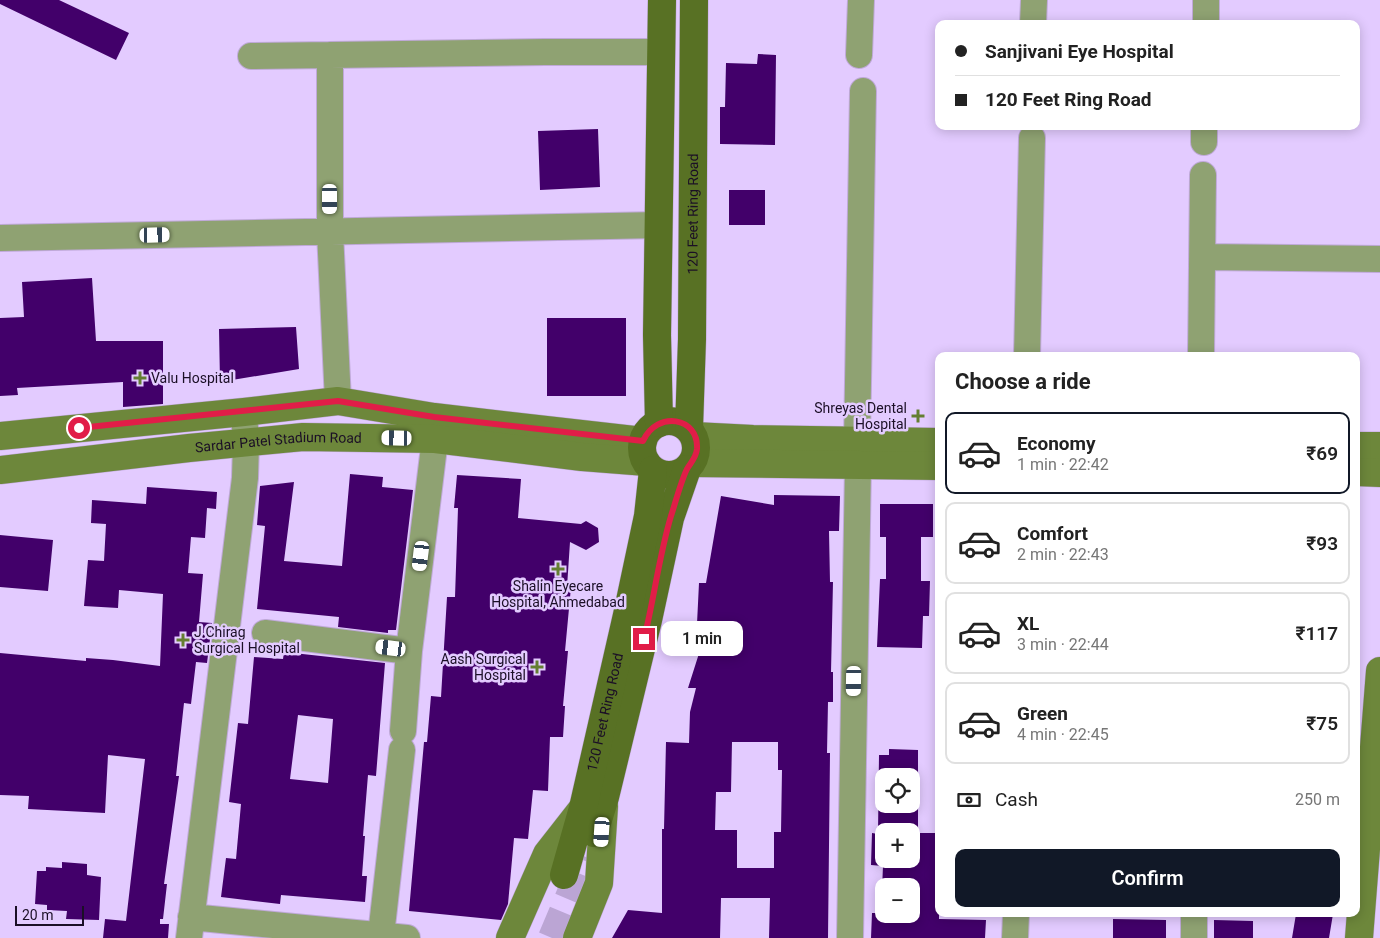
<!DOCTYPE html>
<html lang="en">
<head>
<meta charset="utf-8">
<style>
  :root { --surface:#fff; --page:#f6f6f6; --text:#222; --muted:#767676; --line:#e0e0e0; --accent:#111827 }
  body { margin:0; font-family:Roboto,sans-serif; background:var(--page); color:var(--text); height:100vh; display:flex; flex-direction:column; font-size:19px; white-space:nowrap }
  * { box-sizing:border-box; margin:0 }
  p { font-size:16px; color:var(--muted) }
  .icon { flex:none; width:28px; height:28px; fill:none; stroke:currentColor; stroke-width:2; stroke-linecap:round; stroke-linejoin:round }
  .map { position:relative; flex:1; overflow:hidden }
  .side { position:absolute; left:935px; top:352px; width:425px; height:565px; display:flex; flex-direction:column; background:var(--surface); border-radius:10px; box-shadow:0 2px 12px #0003 }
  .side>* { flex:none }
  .banner { position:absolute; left:935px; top:20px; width:425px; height:110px; border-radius:10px; box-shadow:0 2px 12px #0003; display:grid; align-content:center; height:110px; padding:0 20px; background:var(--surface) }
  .controls { position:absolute; left:875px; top:768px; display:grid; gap:10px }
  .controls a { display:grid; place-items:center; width:45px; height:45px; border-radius:10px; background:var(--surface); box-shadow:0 2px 12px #0003; font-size:25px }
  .scale { position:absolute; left:15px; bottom:12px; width:69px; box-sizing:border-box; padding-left:5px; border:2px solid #1b0f26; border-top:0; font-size:14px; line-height:18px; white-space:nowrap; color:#1b0f26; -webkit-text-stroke:4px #e3cbff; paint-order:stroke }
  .end { position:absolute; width:22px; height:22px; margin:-11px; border:6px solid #e11d48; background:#fff; box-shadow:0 0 0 2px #fff }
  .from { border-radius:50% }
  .bubble { position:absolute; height:35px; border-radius:10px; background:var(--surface); box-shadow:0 2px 12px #0003; font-size:16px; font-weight:600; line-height:35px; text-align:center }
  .car { position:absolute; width:15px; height:30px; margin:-15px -8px; border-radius:6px; box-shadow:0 0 4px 1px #0007; background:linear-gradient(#fff 24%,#345 0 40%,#fff 0 76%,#345 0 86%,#fff 0) }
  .banner b { display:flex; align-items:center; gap:18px; height:48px; font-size:19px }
  .banner b+b { border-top:1px solid var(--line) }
  .banner i { width:12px; height:12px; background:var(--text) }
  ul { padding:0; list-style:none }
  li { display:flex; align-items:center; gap:15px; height:82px; margin:0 10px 8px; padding:0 10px; border:2px solid var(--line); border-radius:10px }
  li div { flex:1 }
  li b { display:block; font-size:19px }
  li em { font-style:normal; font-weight:600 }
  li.on { border-color:var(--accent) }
  li>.icon { width:45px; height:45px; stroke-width:1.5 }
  h2 { padding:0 20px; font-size:22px; line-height:60px }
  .pay { display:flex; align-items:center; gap:12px; height:55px; padding:0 20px; font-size:19px }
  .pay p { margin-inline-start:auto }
  .action { display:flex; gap:10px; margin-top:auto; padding:10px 20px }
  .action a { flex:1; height:58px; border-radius:10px; background:var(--accent); color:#fff; font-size:20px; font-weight:600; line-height:58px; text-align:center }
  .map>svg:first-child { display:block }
  .building { fill:#42006a; fill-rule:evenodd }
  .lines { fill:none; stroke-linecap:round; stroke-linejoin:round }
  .primary-tunnel { stroke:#bba5d4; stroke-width:28; stroke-dasharray:28 14; stroke-linecap:butt }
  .street-casing { stroke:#bfa9d8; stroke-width:28 }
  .secondary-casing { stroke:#bfa9d8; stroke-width:29 }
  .primary-casing { stroke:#bfa9d8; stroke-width:29 }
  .street { stroke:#8fa272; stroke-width:26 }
  .secondary { stroke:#6d873b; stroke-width:28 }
  .primary { stroke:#587124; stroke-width:28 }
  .route { stroke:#e11d48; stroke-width:6 }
  .poi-dot { fill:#647e32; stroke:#e3cbff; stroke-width:2 }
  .labels { text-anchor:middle; stroke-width:5; stroke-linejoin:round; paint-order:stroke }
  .street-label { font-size:14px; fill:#1b0f26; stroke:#e3cbff }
  .poi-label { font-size:14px; fill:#1b0f26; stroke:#e3cbff; text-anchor:start }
</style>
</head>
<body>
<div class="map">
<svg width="1380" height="938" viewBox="0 0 1380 938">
  <rect width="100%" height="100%" fill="#e3cbff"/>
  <path class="building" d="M0,0H59L129,33L116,60L0,4Z
    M758,54L776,55L775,145L720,144V107H725L726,63L757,64Z
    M598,129L600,187L540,190L538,131Z
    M729,190H765V225H729Z
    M92,278L96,341H163V404L123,407V382L17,388L18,395L0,396V318L24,317L22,282Z
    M547,318H626V396H547Z
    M296,327L299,369L220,382L219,329Z
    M350,474L383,477L382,487L413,490L396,630H388V633L338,627L339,617L257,609L265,526L257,525L260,486L294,482L284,561L342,566Z
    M457,475L521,479L518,518L581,524L586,521L598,528L599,542L586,550L570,542L567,587H571L565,651H568L563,706H565L563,737H550L548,791L533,790L528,839L514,838L508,904L501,920L409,911L424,742H427L431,696L441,697L447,597H455L458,508H454Z
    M147,487L217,492L216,509L207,508L205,538L191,537L188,573L203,574L199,622L212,623L207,663L196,662L191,704L184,703L176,776H179L164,884H167L163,919H160V924H169L168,938H103L105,919L126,921L145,759L108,755L105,813L28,809L29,796L0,795V653L86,661V658L113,660L160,666L163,594L119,590L118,608L84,606L88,560L104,561L106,524L91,523L92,500L146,504Z
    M774,495L840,496L839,531H829L830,582H833L831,672H833V702H828L827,753H830L828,938H769L770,898H721L720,938H612L628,910L662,913V829H664L666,742L689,743L690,712L696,688H688L702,644H696L699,583H706L721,496L774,505ZM732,742H778V770H782L781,832H774V868H737V830H715L716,792H731Z
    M880,504H933V537H921V581H930L929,616H923L922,648L877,647L880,579H886V537H880Z
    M0,535L53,540L48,591L0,587Z
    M284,652L385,663L376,776L368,775L363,836H365L362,876H367L365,902L281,895L280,904L221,897L226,858L236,859L241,804L229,802L238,723L248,724L254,657L283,659ZM298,715L333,719L328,783L290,779Z
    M889,749L918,750V833H939V919L986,920L985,938H871L872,913H881L883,866L871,865L872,833L878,834L879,755H889ZM884,776H911V804H884ZM884,831H911V859H884ZM884,886H911V914H884Z
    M62,862L87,864V875L101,877L99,920L66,919L67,911L47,910V905L35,904L37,871H46V867L62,868Z
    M1296,914H1333L1329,938H1292Z
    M1113,919L1166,920V938H1113Z
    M1214,920L1253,921V938H1214Z"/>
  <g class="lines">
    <path class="primary-tunnel" d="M552,938L586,857"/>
    <g class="street-casing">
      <path id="street" d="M1033,24L1034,0
        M1206,24V0
        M859,55L861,0
        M251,56L330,55
        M1204,142V126
        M0,238L659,225
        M1203,257L1380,259
        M1027,356L1032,138
        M1201,356L1203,175
        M338,401L330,232V55L545,52H661
        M857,441L863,91
        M265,633L409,651
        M403,731L409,651L435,439L434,418
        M191,917L407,938
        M381,935L402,750
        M189,938L245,478L246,443L244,412
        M850,938L858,465
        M1015,938L1016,914
        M1194,938V914"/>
    </g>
    <g class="secondary-casing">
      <g id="secondary">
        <path d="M0,436L244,412L338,401L434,417L643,441"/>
        <path d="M694,436L753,439L939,442"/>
        <path d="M1356,446H1380"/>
        <path d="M693,463L939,466"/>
        <path id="s1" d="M0,470L189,448L303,437L435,439L582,457L646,462"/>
        <path d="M1356,472L1380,473"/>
        <path d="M510,938L547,854L583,808"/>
        <path d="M577,938L599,883L604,806"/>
        <path d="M1359,938L1380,671"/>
      </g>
    </g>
    <g class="primary-casing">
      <g id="primary">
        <circle cx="669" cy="448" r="27"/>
        <path d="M659,423L657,335L662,0"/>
        <path id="s2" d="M689,428L692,339L694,0"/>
        <path d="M594,833L605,797L648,620L670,518L687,469"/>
        <path id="s3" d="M564,875L583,808L627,615L648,516L653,470"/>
      </g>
    </g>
    <use href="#street" class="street"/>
    <use href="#secondary" class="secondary"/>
    <use href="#primary" class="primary"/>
  </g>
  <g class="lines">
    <path class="route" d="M79,428L338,401L434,417L643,441C657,410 699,417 697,449C696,458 691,462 687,469C681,481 675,504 671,516C659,556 654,599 644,639"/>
  </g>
  <g class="poi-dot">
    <path d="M137.5 370.5h5v5h5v5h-5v5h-5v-5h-5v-5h5z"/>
    <path d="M915.5 408.5h5v5h5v5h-5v5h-5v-5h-5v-5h5z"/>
    <path d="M555.5 561.5h5v5h5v5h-5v5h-5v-5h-5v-5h5z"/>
    <path d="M180.5 632.5h5v5h5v5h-5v5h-5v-5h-5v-5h5z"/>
    <path d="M534.5 659.5h5v5h5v5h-5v5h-5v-5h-5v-5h5z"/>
  </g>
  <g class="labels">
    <g class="street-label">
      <text dy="5" stroke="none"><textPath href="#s2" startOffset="214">120 Feet Ring Road</textPath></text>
      <text dy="5" stroke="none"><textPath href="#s1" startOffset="280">Sardar Patel Stadium Road</textPath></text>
      <text dy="5" stroke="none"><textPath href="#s3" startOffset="168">120 Feet Ring Road</textPath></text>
    </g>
    <g class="poi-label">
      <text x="151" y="383">Valu Hospital</text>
      <text x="907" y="413" text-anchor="end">Shreyas Dental<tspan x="907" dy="16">Hospital</tspan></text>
      <text x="558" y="591" text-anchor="middle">Shalin Eyecare<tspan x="558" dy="16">Hospital, Ahmedabad</tspan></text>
      <text x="194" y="637">J.Chirag<tspan x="194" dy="16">Surgical Hospital</tspan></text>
      <text x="526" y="664" text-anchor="end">Aash Surgical<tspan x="526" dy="16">Hospital</tspan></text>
    </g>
  </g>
</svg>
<div class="controls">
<a><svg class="icon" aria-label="locate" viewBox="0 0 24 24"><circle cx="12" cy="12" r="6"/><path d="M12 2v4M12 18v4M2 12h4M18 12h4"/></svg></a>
<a>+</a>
<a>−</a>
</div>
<div class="scale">20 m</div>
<i class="end from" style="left:79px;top:428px"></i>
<i class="end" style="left:644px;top:639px"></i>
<div class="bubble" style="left:661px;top:621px;width:82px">1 min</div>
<i class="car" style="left:330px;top:199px;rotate:180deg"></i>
<i class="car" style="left:155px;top:235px;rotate:89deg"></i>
<i class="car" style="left:397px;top:438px;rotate:271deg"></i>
<i class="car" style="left:421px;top:556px;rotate:187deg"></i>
<i class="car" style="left:391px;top:648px;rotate:277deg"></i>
<i class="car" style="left:854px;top:681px;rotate:181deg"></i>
<i class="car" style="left:602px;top:832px;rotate:184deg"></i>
<div class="banner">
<b><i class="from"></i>Sanjivani Eye Hospital</b>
<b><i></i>120 Feet Ring Road</b>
</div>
<section class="side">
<h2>Choose a ride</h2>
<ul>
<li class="on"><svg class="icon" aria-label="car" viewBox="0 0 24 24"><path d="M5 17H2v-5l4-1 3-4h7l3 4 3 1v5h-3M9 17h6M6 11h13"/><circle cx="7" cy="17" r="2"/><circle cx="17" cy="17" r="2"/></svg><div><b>Economy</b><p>1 min · 22:42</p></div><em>₹69</em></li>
<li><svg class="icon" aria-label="car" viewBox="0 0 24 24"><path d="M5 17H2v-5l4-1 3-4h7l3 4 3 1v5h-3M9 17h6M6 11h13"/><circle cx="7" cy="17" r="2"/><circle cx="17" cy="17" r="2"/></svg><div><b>Comfort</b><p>2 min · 22:43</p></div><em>₹93</em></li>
<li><svg class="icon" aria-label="car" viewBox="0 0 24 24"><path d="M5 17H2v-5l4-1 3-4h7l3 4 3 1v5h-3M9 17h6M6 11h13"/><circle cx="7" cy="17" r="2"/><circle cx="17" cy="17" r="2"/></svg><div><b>XL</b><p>3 min · 22:44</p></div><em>₹117</em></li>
<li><svg class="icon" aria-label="car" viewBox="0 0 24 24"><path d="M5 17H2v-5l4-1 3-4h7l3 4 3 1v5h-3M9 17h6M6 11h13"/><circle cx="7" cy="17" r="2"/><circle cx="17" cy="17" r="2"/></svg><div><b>Green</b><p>4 min · 22:45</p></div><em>₹75</em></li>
</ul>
<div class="pay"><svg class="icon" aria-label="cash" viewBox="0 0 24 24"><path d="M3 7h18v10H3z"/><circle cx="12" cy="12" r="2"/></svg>Cash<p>250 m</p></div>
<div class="action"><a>Confirm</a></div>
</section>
</div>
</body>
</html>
